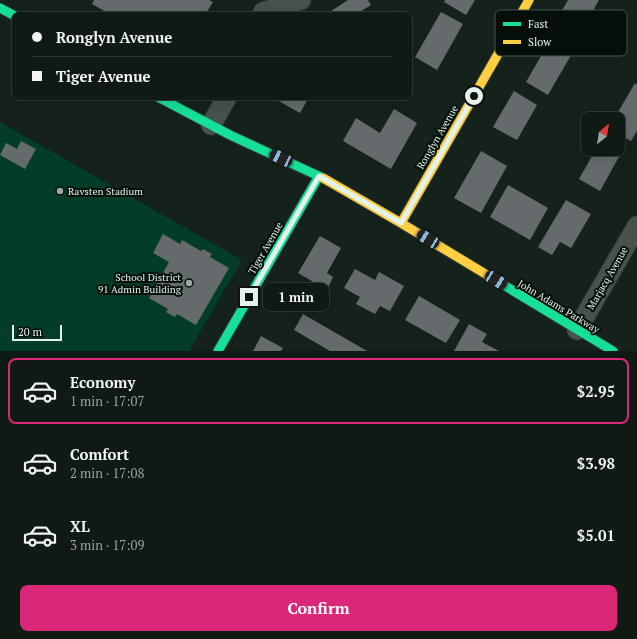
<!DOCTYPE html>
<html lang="en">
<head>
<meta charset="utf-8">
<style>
  :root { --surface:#0f1a14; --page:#18231d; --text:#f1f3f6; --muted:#9ba1a0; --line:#2f3834; --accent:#db2777 }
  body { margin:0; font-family:"PT Serif",serif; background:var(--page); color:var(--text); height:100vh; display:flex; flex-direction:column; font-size:15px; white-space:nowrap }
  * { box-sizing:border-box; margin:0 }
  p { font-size:13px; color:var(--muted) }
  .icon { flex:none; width:22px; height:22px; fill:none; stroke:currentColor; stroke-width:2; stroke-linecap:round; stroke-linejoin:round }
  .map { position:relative; height:351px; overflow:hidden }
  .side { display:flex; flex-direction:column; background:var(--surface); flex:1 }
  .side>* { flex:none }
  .banner { position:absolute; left:12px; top:12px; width:400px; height:88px; border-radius:8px; box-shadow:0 4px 16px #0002,0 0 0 1px var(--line); display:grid; align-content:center; height:88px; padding:0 20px; background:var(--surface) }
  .needle { width:26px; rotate:30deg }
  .buttons { position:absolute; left:581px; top:112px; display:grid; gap:8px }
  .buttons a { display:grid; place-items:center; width:44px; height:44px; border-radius:8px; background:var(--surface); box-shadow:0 4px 16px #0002,0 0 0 1px var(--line); font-size:20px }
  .scale { position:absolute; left:12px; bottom:10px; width:50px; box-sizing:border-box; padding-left:4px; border:2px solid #e4f3ea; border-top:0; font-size:11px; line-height:14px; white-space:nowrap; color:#e4f3ea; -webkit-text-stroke:3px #050f09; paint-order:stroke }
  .end { position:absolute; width:18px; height:18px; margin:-9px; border:5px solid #e4f3ea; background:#111; box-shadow:0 0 0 2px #111 }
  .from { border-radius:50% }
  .bubble { position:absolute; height:28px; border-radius:8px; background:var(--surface); box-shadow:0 4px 16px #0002,0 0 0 1px var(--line); font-size:13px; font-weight:700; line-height:28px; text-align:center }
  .car { position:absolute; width:12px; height:24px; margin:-12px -6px; border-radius:5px; box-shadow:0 0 3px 1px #0007; background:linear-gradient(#222 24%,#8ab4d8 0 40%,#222 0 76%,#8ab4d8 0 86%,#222 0) }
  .banner b { display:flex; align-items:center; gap:14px; height:38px; font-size:15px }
  .banner b+b { border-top:1px solid var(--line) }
  .banner i { width:10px; height:10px; background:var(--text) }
  ul { padding:7px 0 0; list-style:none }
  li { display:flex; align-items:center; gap:12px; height:66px; margin:0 8px 6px; padding:0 12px; border:2px solid transparent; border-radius:8px }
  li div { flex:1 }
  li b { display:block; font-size:15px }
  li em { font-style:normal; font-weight:700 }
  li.current { border-color:var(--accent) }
  li>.icon { width:36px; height:36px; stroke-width:1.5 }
  .cta { display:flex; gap:8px; margin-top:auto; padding:8px 20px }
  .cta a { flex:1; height:46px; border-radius:8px; background:var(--accent); color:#fff; font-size:16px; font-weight:700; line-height:46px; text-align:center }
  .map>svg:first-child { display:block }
  .green { fill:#033d27 }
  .building { fill:#656b6d }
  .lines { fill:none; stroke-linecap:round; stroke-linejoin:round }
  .street-casing { stroke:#333d38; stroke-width:21 }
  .fast-casing { stroke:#333d38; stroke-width:11 }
  .slow-casing { stroke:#333d38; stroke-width:11 }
  .street { stroke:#48524d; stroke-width:19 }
  .fast { stroke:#16e098; stroke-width:9 }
  .slow { stroke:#ffcf43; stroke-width:9 }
  .route { stroke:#e4f3ea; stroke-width:5 }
  .poi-dot { fill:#9baaa2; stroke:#050f09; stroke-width:1.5 }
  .labels { text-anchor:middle; stroke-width:4; stroke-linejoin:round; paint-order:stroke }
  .street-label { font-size:10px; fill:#e4f3ea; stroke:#050f09 }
  .poi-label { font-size:10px; fill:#e4f3ea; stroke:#050f09; text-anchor:start }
  .key { fill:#050f09; stroke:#48534c; stroke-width:1 }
  .key-label { font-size:11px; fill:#e4f3ea }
</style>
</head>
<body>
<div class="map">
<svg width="637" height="351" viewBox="0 0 637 351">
  <rect width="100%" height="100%" fill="#14221b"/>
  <path class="green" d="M0,122L242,260L189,351H0Z"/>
  <path class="building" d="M94,0H209L213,2L205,15H111L92,4Z
    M348,0H368L371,5L355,15H325Z
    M445,0H475L466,15L444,2Z
    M568,0H599L577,39L553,26Z
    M441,12L463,24L437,70L415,57Z
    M552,37L574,50L548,95L526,82Z
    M635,83L637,85V131L631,141L618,134V119H614Z
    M514,91L537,105L517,140L493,127Z
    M276,97H309L300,113L275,99Z
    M394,109L417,123L391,169L343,141L356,118L380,133Z
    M21,141L36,149L25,169L0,155L6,143L17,149Z
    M618,142L625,146L600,191L579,179L596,149H618Z
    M481,151L507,166L481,213L454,198Z
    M508,185L548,208L530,240L490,217Z
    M566,200L591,214L571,248L560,242L552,255L538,247Z
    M163,234L180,244L182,240L201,251L203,249L212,254L210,257L229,268L196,325L177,314L175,317L166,312L168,309L149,298L169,262L153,253Z
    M320,236L341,248L327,273L333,277L327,290L298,273Z
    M355,269L375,280L379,272L404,286L390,311L380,306L375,314L356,304L360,297L344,288Z
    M419,296L460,320L446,343L405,320Z
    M303,314L367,351H330L294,330Z
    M469,324L487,334L482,342L499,351H454Z
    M261,336L283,348L281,351H253Z"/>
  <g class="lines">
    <g class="street-casing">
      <path id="street" d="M263,12L301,0
        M211,125L227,97
        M577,330L637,226"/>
    </g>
    <g class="fast-casing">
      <path id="fast" d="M0,8L15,16
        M158,97L230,135L323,178
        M502,284L613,351
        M218,351L319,176"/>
    </g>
    <g class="slow-casing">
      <path id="slow" d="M323,178L401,223L502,284
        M401,223L529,0"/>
    </g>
    <use href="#street" class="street"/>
    <use href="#fast" class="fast"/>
    <use href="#slow" class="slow"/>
  </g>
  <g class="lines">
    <path class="route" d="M249,297L319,176L401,223L474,96"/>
  </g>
  <g class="poi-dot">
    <circle cx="60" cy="191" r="4"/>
    <circle cx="189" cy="283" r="4"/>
  </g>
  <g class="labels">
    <g class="street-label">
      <text transform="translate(437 137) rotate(-60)" y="4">Ronglyn Avenue</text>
      <text transform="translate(265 248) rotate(-60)" y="4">Tiger Avenue</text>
      <text transform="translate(607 278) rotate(-60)" y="4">Marjacq Avenue</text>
      <text transform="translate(559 306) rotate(31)" y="4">John Adams Parkway</text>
    </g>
    <g class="poi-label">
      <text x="68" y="195">Ravsten Stadium</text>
      <text x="181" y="281" text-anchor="end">School District<tspan x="181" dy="12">91 Admin Building</tspan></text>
    </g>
  </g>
  <rect x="495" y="10" width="132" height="46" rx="6" class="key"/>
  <rect x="503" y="22" width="18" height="4" fill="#16e098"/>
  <rect x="503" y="40" width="18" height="4" fill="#ffcf43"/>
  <g class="key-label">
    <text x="528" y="28">Fast</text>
    <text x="528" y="46">Slow</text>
  </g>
</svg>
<div class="buttons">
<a><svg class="needle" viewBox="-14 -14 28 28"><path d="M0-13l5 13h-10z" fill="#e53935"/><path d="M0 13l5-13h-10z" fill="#9ba1a0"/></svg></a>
</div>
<div class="scale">20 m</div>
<i class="end from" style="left:474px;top:96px"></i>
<i class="end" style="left:249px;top:297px"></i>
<div class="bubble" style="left:263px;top:283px;width:66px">1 min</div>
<i class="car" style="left:281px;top:158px;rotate:295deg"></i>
<i class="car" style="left:428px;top:239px;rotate:301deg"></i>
<i class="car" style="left:496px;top:280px;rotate:122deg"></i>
<div class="banner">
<b><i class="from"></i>Ronglyn Avenue</b>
<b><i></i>Tiger Avenue</b>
</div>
</div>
<section class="side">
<ul>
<li class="current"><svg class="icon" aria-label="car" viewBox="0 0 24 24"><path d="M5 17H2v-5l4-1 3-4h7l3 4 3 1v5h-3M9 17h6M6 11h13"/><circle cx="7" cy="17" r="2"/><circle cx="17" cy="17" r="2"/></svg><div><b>Economy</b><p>1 min · 17:07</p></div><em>$2.95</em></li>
<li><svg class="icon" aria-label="car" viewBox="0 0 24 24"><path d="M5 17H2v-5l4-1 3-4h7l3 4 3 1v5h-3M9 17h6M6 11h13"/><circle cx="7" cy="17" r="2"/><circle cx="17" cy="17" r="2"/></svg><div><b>Comfort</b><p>2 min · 17:08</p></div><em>$3.98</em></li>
<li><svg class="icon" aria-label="car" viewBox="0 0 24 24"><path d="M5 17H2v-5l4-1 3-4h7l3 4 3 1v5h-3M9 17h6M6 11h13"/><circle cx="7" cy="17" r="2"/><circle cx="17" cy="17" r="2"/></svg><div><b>XL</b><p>3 min · 17:09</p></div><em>$5.01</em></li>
</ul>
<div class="cta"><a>Confirm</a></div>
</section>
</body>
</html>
